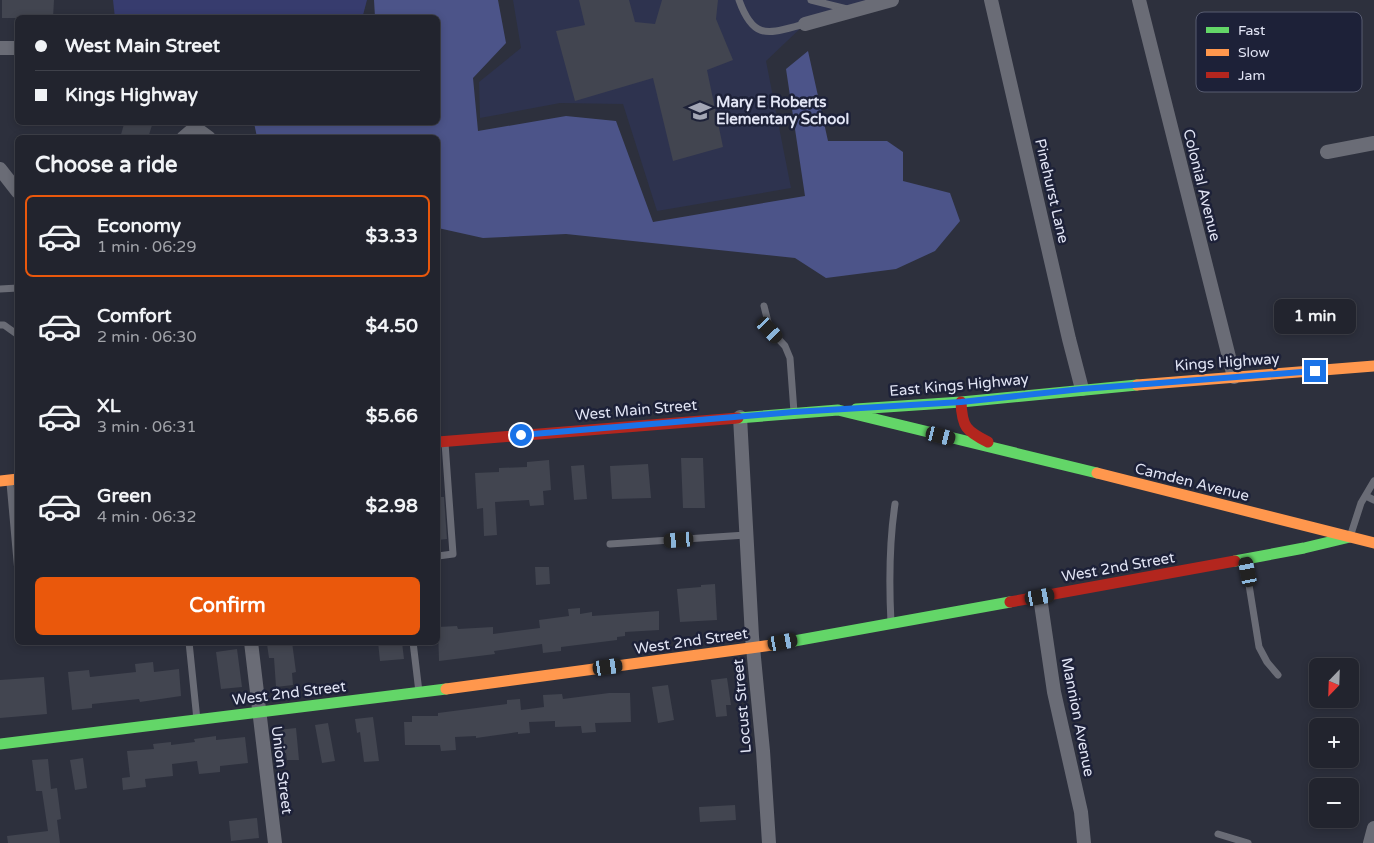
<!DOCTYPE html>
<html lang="en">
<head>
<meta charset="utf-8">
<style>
  :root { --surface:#22242e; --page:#2e303a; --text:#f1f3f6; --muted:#a2a4aa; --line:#3f414a; --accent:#ea580c }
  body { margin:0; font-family:"Varela Round",sans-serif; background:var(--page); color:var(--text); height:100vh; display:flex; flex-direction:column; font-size:19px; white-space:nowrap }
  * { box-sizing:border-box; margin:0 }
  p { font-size:16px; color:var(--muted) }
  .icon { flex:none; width:28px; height:28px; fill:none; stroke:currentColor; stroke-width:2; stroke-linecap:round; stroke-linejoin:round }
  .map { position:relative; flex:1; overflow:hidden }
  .details { position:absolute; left:15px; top:135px; width:425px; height:510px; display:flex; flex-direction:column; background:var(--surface); border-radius:8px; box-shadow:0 2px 8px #0003,0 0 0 1px var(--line) }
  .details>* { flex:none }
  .guide { position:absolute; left:15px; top:15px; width:425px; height:110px; border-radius:8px; box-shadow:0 2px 8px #0003,0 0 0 1px var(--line); display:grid; align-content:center; height:110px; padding:0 20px; background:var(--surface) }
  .needle { width:32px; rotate:203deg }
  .controls { position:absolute; left:1309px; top:658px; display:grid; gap:10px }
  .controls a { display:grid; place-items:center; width:50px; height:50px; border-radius:8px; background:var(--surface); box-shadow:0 2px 8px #0003,0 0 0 1px var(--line); font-size:25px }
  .end { position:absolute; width:22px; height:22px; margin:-11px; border:6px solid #1a73e8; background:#fff; box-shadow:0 0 0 2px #fff }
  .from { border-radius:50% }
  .bubble { position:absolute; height:35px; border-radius:8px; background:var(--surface); box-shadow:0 2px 8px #0003,0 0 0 1px var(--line); font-size:16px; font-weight:800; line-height:35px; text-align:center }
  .car { position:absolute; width:15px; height:30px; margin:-15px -8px; border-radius:6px; box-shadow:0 0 4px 1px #0007; background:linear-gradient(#222 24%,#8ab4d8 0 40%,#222 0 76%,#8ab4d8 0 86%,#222 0) }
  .guide b { display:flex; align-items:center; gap:18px; height:48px; font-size:19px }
  .guide b+b { border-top:1px solid var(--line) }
  .guide i { width:12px; height:12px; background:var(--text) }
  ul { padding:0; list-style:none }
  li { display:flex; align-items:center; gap:15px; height:82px; margin:0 10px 8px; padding:0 10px; border:2px solid transparent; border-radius:8px }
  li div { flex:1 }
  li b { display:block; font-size:19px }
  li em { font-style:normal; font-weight:800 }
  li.selected { border-color:var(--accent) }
  li>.icon { width:45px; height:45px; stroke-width:1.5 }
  h2 { padding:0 20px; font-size:22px; line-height:60px }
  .button { display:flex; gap:10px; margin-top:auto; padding:10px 20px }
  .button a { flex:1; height:58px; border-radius:8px; background:var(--accent); color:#fff; font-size:20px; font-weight:800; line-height:58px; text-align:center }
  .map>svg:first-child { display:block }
  .built { fill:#2e334f }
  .green { fill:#373c6e }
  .forest { fill:#4c5489 }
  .building { fill:#424550 }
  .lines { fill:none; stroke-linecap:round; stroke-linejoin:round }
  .lane { stroke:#6a6c76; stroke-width:7 }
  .street { stroke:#6a6c76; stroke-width:14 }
  .fast { stroke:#63d668; stroke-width:11 }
  .slow { stroke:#ff974d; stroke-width:11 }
  .jam { stroke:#b3261e; stroke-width:11 }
  .route { stroke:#1a73e8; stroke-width:6 }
  .labels { text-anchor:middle; stroke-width:5; stroke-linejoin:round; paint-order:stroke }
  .poi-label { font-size:15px; font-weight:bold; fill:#e2e5f5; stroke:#1d2138; text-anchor:start }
  .street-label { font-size:15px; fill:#e2e5f5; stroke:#1d2138 }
  .key { fill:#1d2138; stroke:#585c71; stroke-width:1 }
  .key-label { font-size:14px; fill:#e2e5f5 }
</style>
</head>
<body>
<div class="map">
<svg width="1374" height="843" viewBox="0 0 1374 843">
  <rect width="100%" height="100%" fill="#2d303d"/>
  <path class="built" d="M513,0H894L805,24L766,61L791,188L657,211L623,104L560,103L480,118L479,82L521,48Z"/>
  <path class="green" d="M113,0H367L363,15L346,17L115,18Z"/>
  <path class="forest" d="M374,0H498L506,43L473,78L478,131L566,116L616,121L653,222L805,196L786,69L808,51L828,141H887L903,152V181L950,193L960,221L935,251L896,269L826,278L795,258L566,234L483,238L438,228V138L257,137L254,123L438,122V18L375,17Z"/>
  <path class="building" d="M2,0H54L53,18H2Z
    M579,0H629L635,22L655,24L662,0H718L716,19L733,60L707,70L723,147L673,161L653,78L575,101L556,31L585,25Z
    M128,122H153L148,138H120L124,124L127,125Z
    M681,458H703L705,508H683Z
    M549,460L551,490L543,491L544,505L530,506L529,500L495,502L497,535L484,536L483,508L477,509L475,473L499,472V468L527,467V462Z
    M648,464L651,498L612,499L610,466Z
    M584,465L587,499L574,500L571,466Z
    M438,497H444L447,539L438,540Z
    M535,567H549L550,584L536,585Z
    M715,584L717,620L680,622L677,589L701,587V585Z
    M580,608V614L592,612V616L659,611V630L625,632V636L617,637V640L561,647V651L543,653L542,644L494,651L495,654L439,661L438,627L457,626L458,629L493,627V634L540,628L539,620L569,616L568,609Z
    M292,642L296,672L292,673L293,685L276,687L274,658H269L267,644Z
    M378,642H402L404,659L380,661Z
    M237,649L242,687L221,689L216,652Z
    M153,662L154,672L179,669L181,696L140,702L139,699L92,704V708L72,710L68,672L89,670L90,677L136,672L135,664Z
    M44,677L47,714L0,718V680Z
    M727,678L731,705H726L727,716L716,717L711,680Z
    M668,685L674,720L658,723L652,687Z
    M609,693H630L631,722L595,723L596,732L582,733L581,726L555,727V721L529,722L530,733L518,734V732L476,738V736L455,737L456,750L441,751L440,745H405L404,722H412V716H438V713L507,704V700L520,699L521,710L544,707L543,695L562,694L563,699Z
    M373,717L379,761L364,762L360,732L357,733L355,719Z
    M328,723L335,761L322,763L315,725Z
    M296,728L299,760H287L286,753L280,754L277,730Z
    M216,736V740L245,737L248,763L220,766V772L199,774L197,761L172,764L173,776L145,779L146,787L123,790L122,778L130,777L127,751L154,749L153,744L171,742V745L195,742L194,739Z
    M83,758L87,788L75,790L70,760Z
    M48,759L51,789L57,788L61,819L57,820L60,843H8L7,836L48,831L42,791H36L32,760Z
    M735,805L736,820L700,822L699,807Z
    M257,818L259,838L231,841L229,821Z"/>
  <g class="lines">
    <path class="lane" d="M739,0C754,42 769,33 805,24
      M811,0L847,9
      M0,289L18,288
      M764,306L770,330L785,346L790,358L794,412
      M0,325H4L18,335
      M10,483L18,572
      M1366,496L1374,500
      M1350,537L1361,503L1374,481
      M610,544L746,535
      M438,556L453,554L445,443
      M1245,560L1259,647L1267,662L1278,675
      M891,623C889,584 889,544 895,504
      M189,642L197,720
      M413,642L419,692
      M1218,834L1248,843"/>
    <path class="street" d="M991,0L1069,339L1082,389
      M1139,0L1234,377
      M805,24L892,0
      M0,48H18
      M183,138L190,132L198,130L209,138
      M1327,152L1374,143
      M0,169L18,192
      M740,417L752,637L763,751L769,843
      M1040,597L1054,692L1081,812L1084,843
      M251,642L275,843
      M1370,843L1374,828"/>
    <path class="fast" d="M856,409L961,402L1137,385
      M838,410L1097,473
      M738,418L838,410
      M1235,561L1304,548L1350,537
      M772,645L1010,602
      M0,744L446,689"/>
    <path class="slow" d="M1137,385L1374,366
      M1097,473L1374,543
      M0,481L18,479
      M446,689L772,645"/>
    <path class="jam" d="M961,402C962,427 966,431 988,442
      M438,442L738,418
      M1010,602L1235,561"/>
  </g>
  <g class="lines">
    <path class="route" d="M521,435L794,412L961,402L1082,389L1315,371"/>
  </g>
  <defs>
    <g id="school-bare" transform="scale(1.725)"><path d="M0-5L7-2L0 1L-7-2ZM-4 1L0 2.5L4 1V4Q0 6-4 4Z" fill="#a3a6b5" stroke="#1d2138" stroke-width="2.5" paint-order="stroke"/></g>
  </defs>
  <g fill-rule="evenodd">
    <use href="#school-bare" x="700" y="111"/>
  </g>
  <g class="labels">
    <g class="poi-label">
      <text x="716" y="107">Mary E Roberts<tspan x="716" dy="17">Elementary School</tspan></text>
    </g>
    <g class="street-label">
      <text transform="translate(1202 185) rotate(76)" y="5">Colonial Avenue</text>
      <text transform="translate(1052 191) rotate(77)" y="5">Pinehurst Lane</text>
      <text transform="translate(1227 362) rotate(-4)" y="5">Kings Highway</text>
      <text transform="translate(959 385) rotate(-5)" y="5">East Kings Highway</text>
      <text transform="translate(636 410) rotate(-5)" y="5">West Main Street</text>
      <text transform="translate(1192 482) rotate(14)" y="5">Camden Avenue</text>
      <text transform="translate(1118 567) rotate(-10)" y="5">West 2nd Street</text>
      <text transform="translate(691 641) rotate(-8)" y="5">West 2nd Street</text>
      <text transform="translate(289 693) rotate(-7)" y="5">West 2nd Street</text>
      <text transform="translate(742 706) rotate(-95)" y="5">Locust Street</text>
      <text transform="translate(1078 717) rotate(79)" y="5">Mannion Avenue</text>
      <text transform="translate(282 770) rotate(83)" y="5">Union Street</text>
    </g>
  </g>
  <rect x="1196" y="12" width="166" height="80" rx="8" class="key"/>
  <rect x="1206" y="27" width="23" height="6" fill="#63d668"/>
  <rect x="1206" y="49" width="23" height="7" fill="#ff974d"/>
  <rect x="1206" y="72" width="23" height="6" fill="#b3261e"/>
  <g class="key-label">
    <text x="1238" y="35">Fast</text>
    <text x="1238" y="57">Slow</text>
    <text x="1238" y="80">Jam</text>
  </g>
</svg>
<div class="controls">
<a><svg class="needle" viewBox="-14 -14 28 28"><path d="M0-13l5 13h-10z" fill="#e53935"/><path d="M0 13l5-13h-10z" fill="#a2a4aa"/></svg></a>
<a>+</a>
<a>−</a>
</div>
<i class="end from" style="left:521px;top:435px"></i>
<i class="end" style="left:1315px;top:371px"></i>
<div class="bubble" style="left:1274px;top:299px;width:82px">1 min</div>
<i class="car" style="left:770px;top:330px;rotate:137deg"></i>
<i class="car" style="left:941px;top:436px;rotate:104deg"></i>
<i class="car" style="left:679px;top:540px;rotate:266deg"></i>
<i class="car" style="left:1248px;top:572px;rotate:349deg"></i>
<i class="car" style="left:1040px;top:597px;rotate:80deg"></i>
<i class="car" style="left:783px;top:642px;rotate:80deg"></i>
<i class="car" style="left:608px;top:667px;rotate:82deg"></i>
<div class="guide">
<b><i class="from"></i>West Main Street</b>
<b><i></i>Kings Highway</b>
</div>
<section class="details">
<h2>Choose a ride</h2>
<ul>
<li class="selected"><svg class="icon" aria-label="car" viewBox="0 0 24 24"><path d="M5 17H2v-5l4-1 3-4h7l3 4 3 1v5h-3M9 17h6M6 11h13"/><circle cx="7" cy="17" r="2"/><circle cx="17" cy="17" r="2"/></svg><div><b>Economy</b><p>1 min · 06:29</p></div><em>$3.33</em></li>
<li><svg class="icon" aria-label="car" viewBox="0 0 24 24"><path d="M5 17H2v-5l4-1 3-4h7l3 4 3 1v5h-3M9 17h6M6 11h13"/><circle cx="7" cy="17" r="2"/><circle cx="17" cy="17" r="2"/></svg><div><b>Comfort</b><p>2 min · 06:30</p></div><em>$4.50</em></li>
<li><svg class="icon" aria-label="car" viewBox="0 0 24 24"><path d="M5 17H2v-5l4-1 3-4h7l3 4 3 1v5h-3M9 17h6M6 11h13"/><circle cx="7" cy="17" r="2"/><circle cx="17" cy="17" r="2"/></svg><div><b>XL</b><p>3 min · 06:31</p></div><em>$5.66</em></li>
<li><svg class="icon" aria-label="car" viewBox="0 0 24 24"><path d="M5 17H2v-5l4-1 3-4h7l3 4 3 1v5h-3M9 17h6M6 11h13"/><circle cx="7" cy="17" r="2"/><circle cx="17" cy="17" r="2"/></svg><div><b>Green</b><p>4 min · 06:32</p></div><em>$2.98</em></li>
</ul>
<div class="button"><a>Confirm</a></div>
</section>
</div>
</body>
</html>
